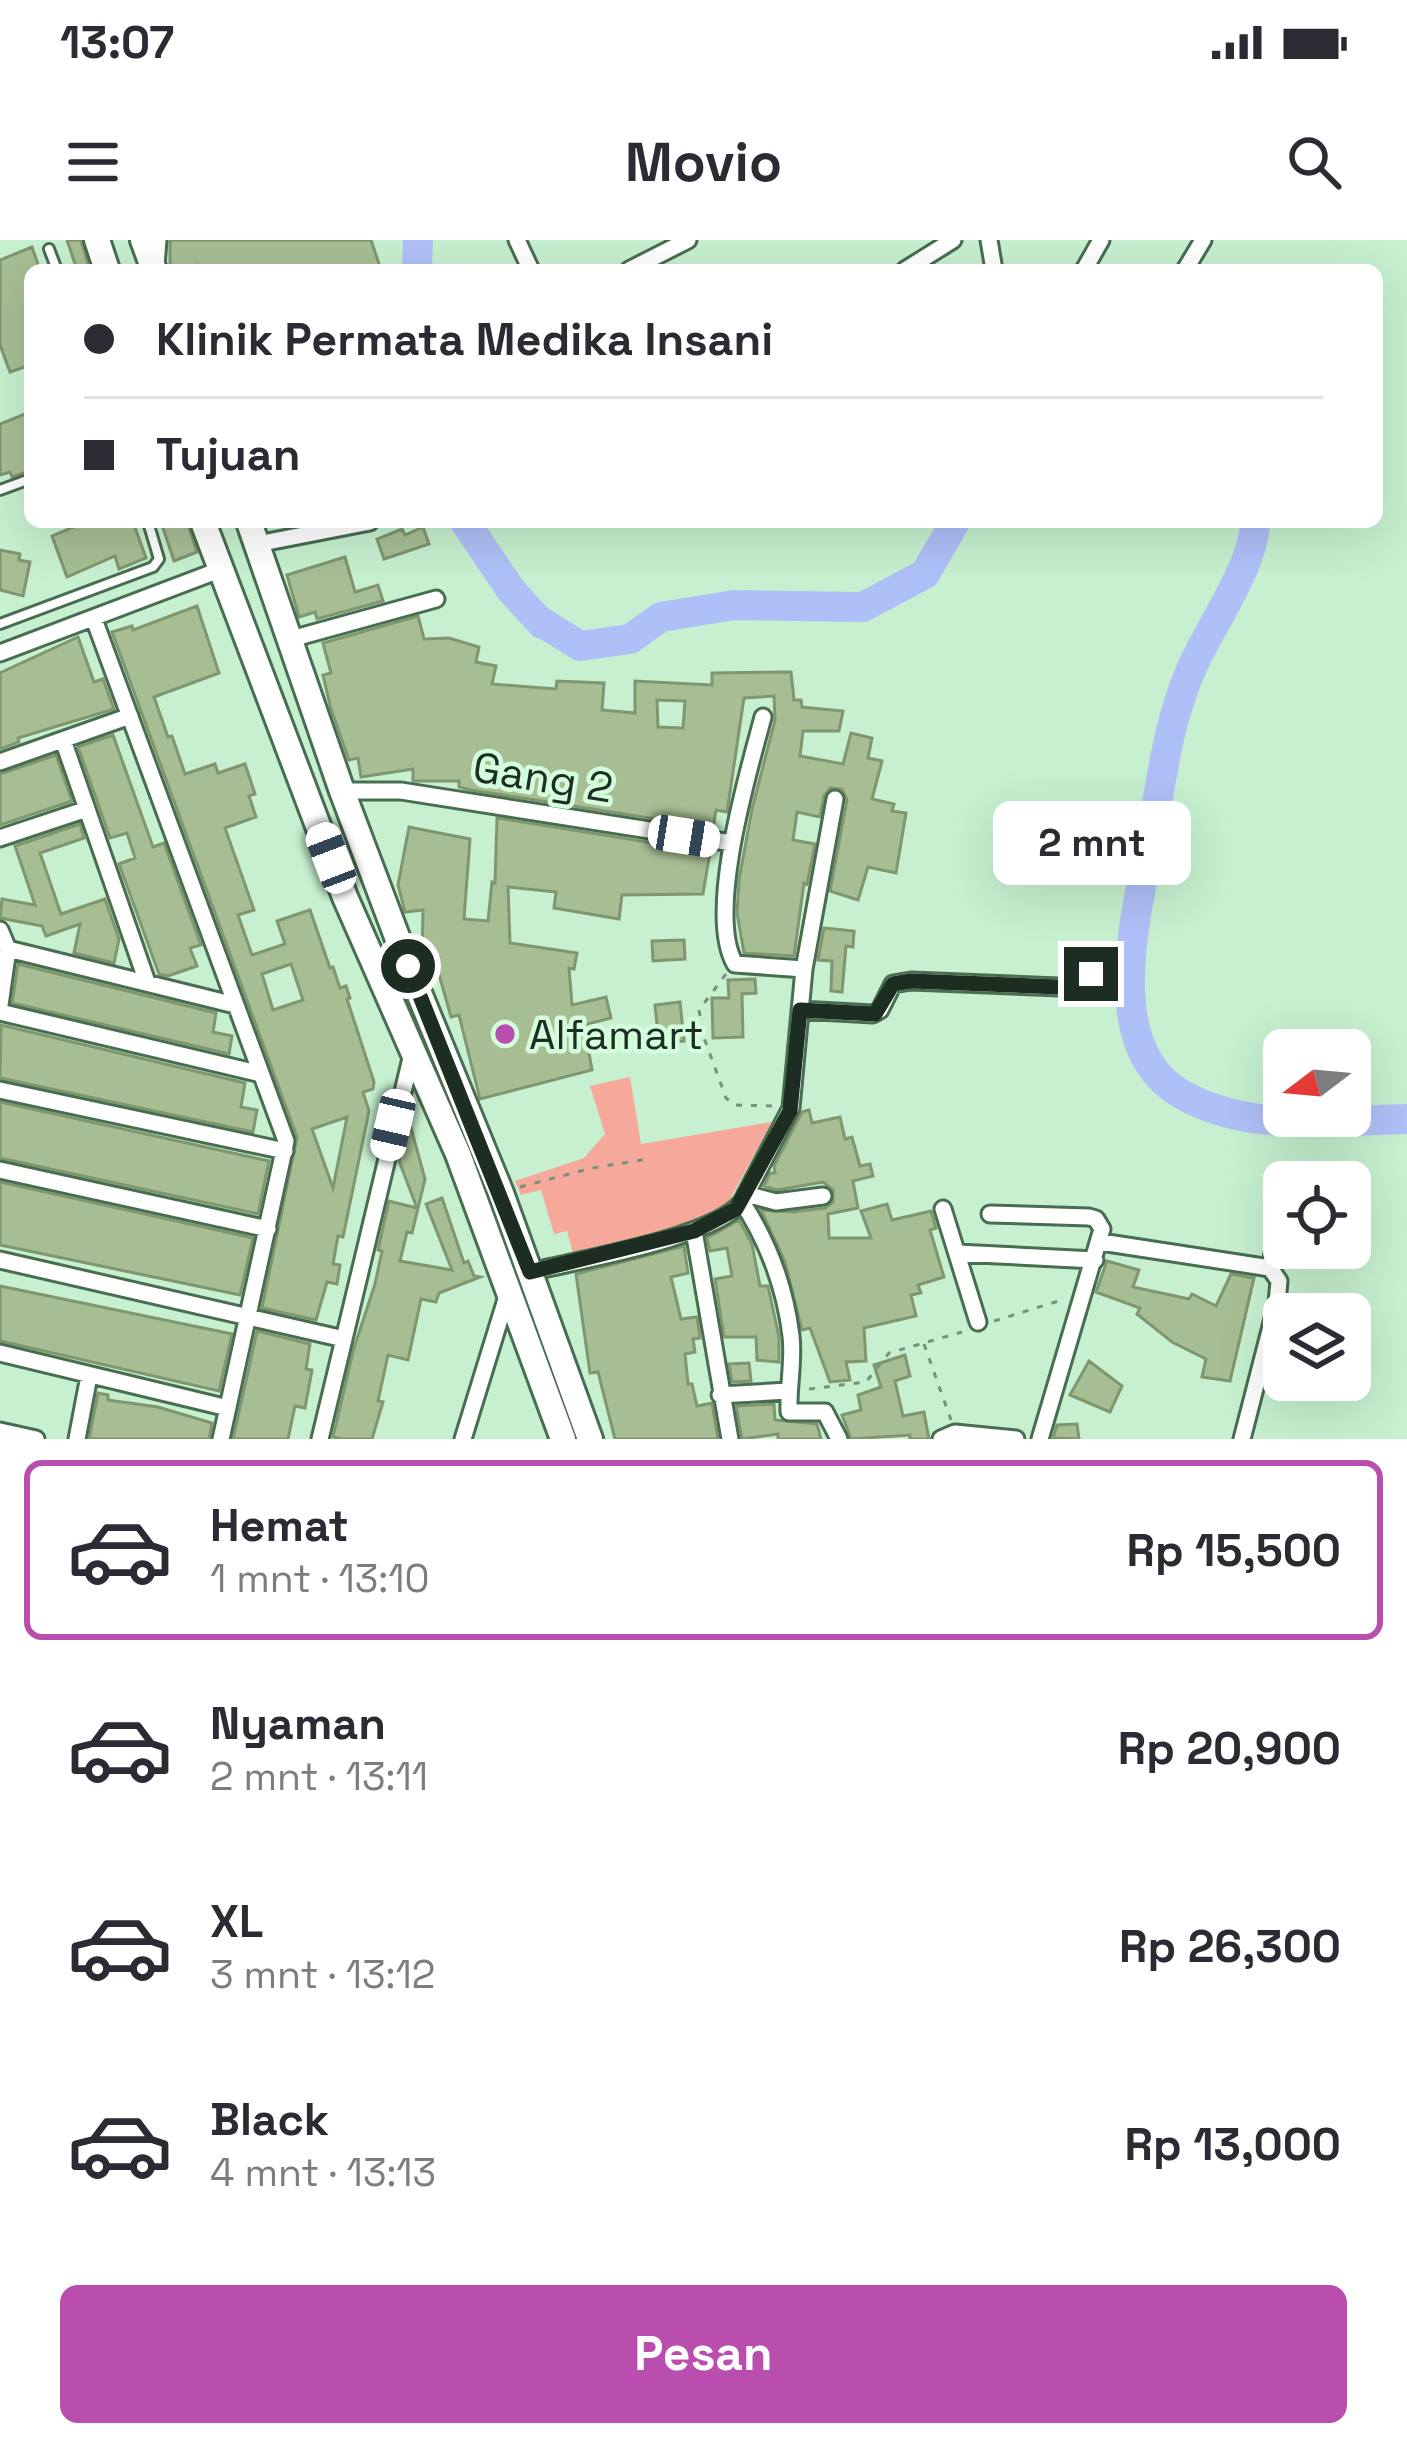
<!DOCTYPE html>
<html lang="id">
<head>
<meta charset="utf-8">
<style>
  :root { --surface:#fff; --page:#f2f2f3; --text:#2b2b33; --muted:#7c7c81; --line:#e1e1e2; --accent:#b94eaf }
  body { margin:0; font-family:"Space Grotesk",sans-serif; background:var(--page); color:var(--text); height:100vh; display:flex; flex-direction:column; font-size:45px; white-space:nowrap }
  * { box-sizing:border-box; margin:0 }
  p { font-size:39px; color:var(--muted) }
  .icon { flex:none; width:66px; height:66px; fill:none; stroke:currentColor; stroke-width:2; stroke-linecap:round; stroke-linejoin:round }
  .map { position:relative; height:1199px; overflow:hidden }
  .panel { display:flex; flex-direction:column; background:var(--surface); flex:1 }
  .panel>* { flex:none }
  .banner { position:absolute; left:24px; top:24px; width:1359px; height:264px; border-radius:18px; box-shadow:0 12px 48px #0002; display:grid; align-content:center; height:264px; padding:0 60px; background:var(--surface) }
  .needle { width:78px; rotate:254deg }
  .buttons { position:absolute; left:1263px; top:789px; display:grid; gap:24px }
  .buttons a { display:grid; place-items:center; width:108px; height:108px; border-radius:18px; background:var(--surface); box-shadow:0 12px 48px #0002; font-size:60px }
  .end { position:absolute; width:54px; height:54px; margin:-27px; border:15px solid #1d2d21; background:#fff; box-shadow:0 0 0 6px #fff }
  .from { border-radius:50% }
  .bubble { position:absolute; height:84px; border-radius:18px; background:var(--surface); box-shadow:0 12px 48px #0002; font-size:39px; font-weight:800; line-height:84px; text-align:center }
  .car { position:absolute; width:36px; height:72px; margin:-36px -18px; border-radius:15px; box-shadow:0 0 9px 3px #0007; background:linear-gradient(#fff 24%,#345 0 40%,#fff 0 76%,#345 0 86%,#fff 0) }
  .banner b { display:flex; align-items:center; gap:42px; height:114px; font-size:45px }
  .banner b+b { border-top:3px solid var(--line) }
  .banner i { width:30px; height:30px; background:var(--text) }
  ul { padding:21px 0 0; list-style:none }
  li { display:flex; align-items:center; gap:36px; height:180px; margin:0 24px 18px; padding:0 36px; border:6px solid transparent; border-radius:18px }
  li div { flex:1 }
  li b { display:block; font-size:45px }
  li em { font-style:normal; font-weight:800 }
  li.current { border-color:var(--accent) }
  li>.icon { width:108px; height:108px; stroke-width:1.5 }
  .primary-button { display:flex; gap:24px; margin-top:auto; padding:24px 60px }
  .primary-button a { flex:1; height:138px; border-radius:18px; background:var(--accent); color:#fff; font-size:48px; font-weight:800; line-height:138px; text-align:center }
  .status { display:flex; justify-content:space-between; align-items:center; height:84px; padding:0 60px; background:var(--surface); direction:ltr }
  .status svg { height:33px; fill:currentColor }
  header { display:flex; justify-content:space-between; align-items:center; height:156px; padding:0 60px; background:var(--surface); font-size:54px; font-weight:800 }
  .map>svg:first-child { display:block }
  .green { fill:#f6a99a }
  .lines { fill:none; stroke-linecap:round; stroke-linejoin:round }
  .river { stroke:#afc0f8; stroke-width:30 }
  .building { fill:#a7be94; stroke:#80966f; stroke-width:3; fill-rule:evenodd }
  .lane-casing { stroke:#486d51; stroke-width:14 }
  .street-casing { stroke:#486d51; stroke-width:21 }
  .primary-casing { stroke:#486d51; stroke-width:30 }
  .path { stroke:#75927b; stroke-width:3; stroke-dasharray:6 9; stroke-linecap:butt }
  .lane { stroke:#fff; stroke-width:8 }
  .street { stroke:#fff; stroke-width:15 }
  .primary { stroke:#fff; stroke-width:24 }
  .route { stroke:#1d2d21; stroke-width:15 }
  .poi-dot { fill:#b94eaf; stroke:#d3fddc; stroke-width:4.5 }
  .labels { text-anchor:middle; stroke-width:9; stroke-linejoin:round; paint-order:stroke }
  .street-label { font-size:42px; fill:#1d2d21; stroke:#d3fddc }
  .poi-label { font-size:42px; fill:#1d2d21; stroke:#d3fddc; text-anchor:start }
</style>
</head>
<body>
<div class="status"><b>13:07</b><svg viewBox="0 0 49 12"><path d="M0 12V9h3v3zM5 12V6h3v6zM10 12V3h3v9zM15 12V0h3v12zM26 1h20v11H26zM47 4h2v5h-2z"/></svg></div>
<header><svg class="icon" aria-label="menu" viewBox="0 0 24 24"><path d="M4 6h16M4 12h16M4 18h16"/></svg>Movio<svg class="icon" aria-label="search" viewBox="0 0 24 24"><circle cx="10" cy="10" r="6"/><path d="M15 15l6 6"/></svg></header>
<div class="map">
<svg width="1407" height="1199" viewBox="0 0 1407 1199">
  <rect width="100%" height="100%" fill="#c6f0cf"/>
  <path class="green" d="M630,837L641,904L772,882L728,963L679,988L573,1013L567,991L554,994L541,950L521,955L515,941L584,918L605,894L590,846Z"/>
  <g class="lines">
    <path class="river" d="M417,30L418,0
      M465,282L511,350L542,384L540,381L580,406L630,399L661,377L734,365L863,367L925,334L955,282
      M1255,282C1254,327 1208,389 1190,432C1168,484 1162,537 1152,592C1138,668 1097,808 1183,855C1248,892 1334,881 1407,879"/>
  </g>
  <path class="building" d="M67,0H81L90,30H77Z
    M170,0H371L381,30H282L280,26L263,30H199L197,25L170,30Z
    M32,7L40,30H30V125L10,132L0,105V20Z
    M30,172V231L12,237L10,232L0,235V184Z
    M85,282H133L146,318L119,329L115,316L67,337L52,296Z
    M161,282H187L197,312L174,321Z
    M423,287L429,304L384,319L377,299L402,289L405,295Z
    M0,310L20,314L19,320L30,322L23,356L0,350Z
    M345,317L355,352L378,345L383,361L317,379L315,372L299,377L287,335Z
    M197,366L219,433L154,457L168,497L172,496L185,534L215,524L218,533L245,524L255,554L249,556L256,577L225,588L254,670L238,675L252,715L285,704L277,681L310,670L330,728L333,727L340,748L346,746L350,758L347,759L374,842L373,849L363,852L369,871L343,997L338,996L333,1024L340,1025L337,1044L327,1042L316,1080L262,1068L297,897L112,392L132,386L133,390ZM291,724L303,760L273,770L262,734ZM347,877L333,948L312,889Z
    M418,376L424,399L449,398L479,407L476,422L496,426L492,444L556,449L557,441L604,443L602,470L635,473V441L712,445V433L791,432L794,460H801L802,467L843,471L839,491H803L800,516L843,524L851,493L872,498L868,518L882,521L872,559L894,564L892,571L906,573L896,633L868,627L858,660L830,651L847,560L842,549L830,548L824,556L820,577L797,572L793,600L815,604L807,644L804,643L794,716L744,713L737,673L739,640L752,569L775,480L774,456L744,458L727,572L716,570L713,588L471,550L459,547V541H413V529L361,537L358,518L349,520L331,469L323,435L331,433L323,403ZM657,460L685,461L683,488L658,487Z
    M78,397L94,442L103,439L114,469L18,498L19,502L0,509V433Z
    M113,495L153,607L164,603L201,705L190,708L197,726L168,736L159,734L119,624L135,618L127,593L110,598L78,507Z
    M56,515L72,561L0,585V534Z
    M497,578L710,612L703,654L622,655L619,679L554,668L556,652L508,647L510,703L577,713L574,729L569,728L572,765L606,757L611,778L584,785L592,830L480,859L459,775L451,777L438,731L439,718L422,716L423,670L405,672L398,645L409,587L470,599L464,679L488,681L492,642L495,643Z
    M80,584L84,598L40,613L61,674L105,659L119,699L114,723L74,713L80,684L46,696L42,686L0,678L2,659L35,665L15,606Z
    M824,688L854,691L853,707L846,706L842,752L831,751L832,721L818,720Z
    M684,700L685,719L653,721L652,701Z
    M18,724L216,773L213,792L232,796L229,814L12,763Z
    M755,739L756,753L742,754L743,797L713,798L712,758H729L728,740Z
    M680,762L684,801L659,804L655,765Z
    M1,785L245,843L241,867L257,870L253,892L0,838Z
    M0,862L269,921L258,974L0,918Z
    M809,870L812,883L840,877L845,899L852,897L860,926L870,924L873,936L853,941L858,968L828,974L829,998H871L861,971L887,964L892,980L931,971L936,988L930,990L944,1037L918,1045L921,1053L911,1055L916,1076L864,1088L866,1121L846,1122L850,1140L830,1142L810,1088L802,1090L785,1022L761,970L792,972L825,968L833,962V950L823,942L777,950L764,946L770,933H775L774,926L802,872Z
    M411,888L425,939L412,993L407,992L400,1021L452,1030L426,964L442,958L464,1023L468,1021L474,1036L480,1037L439,1053L436,1062L421,1059L408,1120L388,1115L378,1161L383,1162L372,1199H342L333,1197L354,1108L375,1044L382,1011L378,1010L389,961L417,968L399,921L406,890Z
    M0,942L253,998L240,1055L0,1005Z
    M739,980L752,1004L760,1046H768L779,1097V1122L757,1120L756,1097H724L715,1039L732,1036L727,1008L710,1011L707,998Z
    M684,1006L688,1033L671,1037L681,1079L697,1077L700,1098L693,1099L695,1112L685,1114L688,1144H692L697,1166L712,1163L718,1199H615L598,1132L590,1133L576,1034Z
    M1107,1021L1139,1030L1133,1047L1189,1059L1192,1054L1216,1066L1231,1034L1254,1038L1230,1141L1202,1137L1206,1119L1172,1102L1137,1074L1140,1068L1096,1052Z
    M0,1046L232,1094L219,1151L0,1101Z
    M257,1091L310,1104L306,1129L312,1130L305,1168L295,1166L288,1199H233Z
    M905,1115L910,1136L895,1141L903,1176L924,1172L929,1199H910V1195L851,1199L842,1175L861,1170L858,1155L881,1147L874,1125Z
    M1089,1121L1122,1146L1110,1172L1070,1155Z
    M749,1123L751,1141L732,1142L729,1124Z
    M98,1153L108,1155V1160L158,1167L212,1183L209,1199H89Z
    M774,1164L775,1180L817,1184L821,1199H778V1194L742,1199L736,1166Z
    M1077,1184L1079,1199L1053,1198L1057,1185Z"/>
  <g class="lines">
    <g class="lane-casing">
      <path id="lane" d="M49,9L57,30
        M0,250L30,239
        M0,384L153,327L159,319L148,282"/>
    </g>
    <g class="street-casing">
      <path id="street" d="M517,0L531,30
        M989,0L994,30
        M156,27L158,0
        M629,30L688,0
        M905,30L953,0
        M1084,30L1101,0
        M1185,30L1203,0
        M257,304L370,282
        M94,379L286,901L221,1199
        M291,399L436,359
        M0,413L222,329
        M763,477C748,533 706,674 735,724L804,729
        M63,500L147,742
        M0,522L130,476
        M342,551H401L732,603
        M0,598L87,569
        M0,690L8,709L0,765
        M8,709L235,765
        M800,770L873,774L880,770L893,744L911,741L1083,748L1091,743V714
        M0,772L261,834
        M0,850L285,911
        M0,930L268,989
        M746,954L776,962L823,956
        M742,962C768,1002 785,1047 791,1096C794,1120 788,1147 789,1172H825L839,1199
        M943,969L978,1082
        M990,974L1089,977L1096,979L1102,989L1040,1199
        M694,991L730,1199
        M1101,1002L1270,1028
        M957,1013L1095,1020
        M0,1020L344,1099L320,1199
        M530,1032C578,1020 714,998 742,962L791,868L804,729L835,559
        M344,1099L412,814
        M0,1113L228,1168
        M720,1155L788,1151
        M0,1191L36,1199
        M77,1199L89,1136
        M463,1199L508,1053
        M941,1199L955,1193L1016,1199
        M1242,1199L1277,1063L1279,1041L1270,1028L1283,966"/>
    </g>
    <g class="primary-casing">
      <path id="primary" d="M97,0L107,30
        M143,0L154,30
        M203,282L345,657L458,914L563,1199
        M249,282L342,551L408,726L501,953L590,1199"/>
    </g>
    <path class="path" d="M726,734L699,770L703,795L726,858L734,865L775,866
      M520,947L592,928L648,919
      M994,1081L1065,1059
      M924,1104L951,1180
      M809,1149L866,1142L889,1113L962,1092"/>
    <use href="#lane" class="lane"/>
    <use href="#street" class="street"/>
    <use href="#primary" class="primary"/>
  </g>
  <g class="lines">
    <path class="route" d="M408,726L530,1032L694,991L736,969L790,871L800,770L875,774L893,744L911,741L1083,748L1091,743V734"/>
  </g>
  <circle class="poi-dot" cx="505" cy="794" r="12"/>
  <g class="labels">
    <g class="street-label">
      <text transform="translate(543 537) rotate(9)" y="15">Gang 2</text>
    </g>
    <g class="poi-label">
      <text x="529" y="809">Alfamart</text>
    </g>
  </g>
</svg>
<div class="buttons">
<a><svg class="needle" viewBox="-14 -14 28 28"><path d="M0-13l5 13h-10z" fill="#e53935"/><path d="M0 13l5-13h-10z" fill="#7c7c81"/></svg></a>
<a><svg class="icon" aria-label="locate" viewBox="0 0 24 24"><circle cx="12" cy="12" r="6"/><path d="M12 2v4M12 18v4M2 12h4M18 12h4"/></svg></a>
<a><svg class="icon" aria-label="layers" viewBox="0 0 24 24"><path d="M12 4l9 5-9 5-9-5zM3 14l9 5 9-5"/></svg></a>
</div>
<i class="end from" style="left:408px;top:726px"></i>
<i class="end" style="left:1091px;top:734px"></i>
<div class="bubble" style="left:993px;top:561px;width:198px">2 mnt</div>
<i class="car" style="left:684px;top:596px;rotate:99deg"></i>
<i class="car" style="left:331px;top:618px;rotate:339deg"></i>
<i class="car" style="left:393px;top:885px;rotate:193deg"></i>
<div class="banner">
<b><i class="from"></i>Klinik Permata Medika Insani</b>
<b><i></i>Tujuan</b>
</div>
</div>
<section class="panel">
<ul>
<li class="current"><svg class="icon" aria-label="car" viewBox="0 0 24 24"><path d="M5 17H2v-5l4-1 3-4h7l3 4 3 1v5h-3M9 17h6M6 11h13"/><circle cx="7" cy="17" r="2"/><circle cx="17" cy="17" r="2"/></svg><div><b>Hemat</b><p>1 mnt · 13:10</p></div><em>Rp 15,500</em></li>
<li><svg class="icon" aria-label="car" viewBox="0 0 24 24"><path d="M5 17H2v-5l4-1 3-4h7l3 4 3 1v5h-3M9 17h6M6 11h13"/><circle cx="7" cy="17" r="2"/><circle cx="17" cy="17" r="2"/></svg><div><b>Nyaman</b><p>2 mnt · 13:11</p></div><em>Rp 20,900</em></li>
<li><svg class="icon" aria-label="car" viewBox="0 0 24 24"><path d="M5 17H2v-5l4-1 3-4h7l3 4 3 1v5h-3M9 17h6M6 11h13"/><circle cx="7" cy="17" r="2"/><circle cx="17" cy="17" r="2"/></svg><div><b>XL</b><p>3 mnt · 13:12</p></div><em>Rp 26,300</em></li>
<li><svg class="icon" aria-label="car" viewBox="0 0 24 24"><path d="M5 17H2v-5l4-1 3-4h7l3 4 3 1v5h-3M9 17h6M6 11h13"/><circle cx="7" cy="17" r="2"/><circle cx="17" cy="17" r="2"/></svg><div><b>Black</b><p>4 mnt · 13:13</p></div><em>Rp 13,000</em></li>
</ul>
<div class="primary-button"><a>Pesan</a></div>
</section>
</body>
</html>
